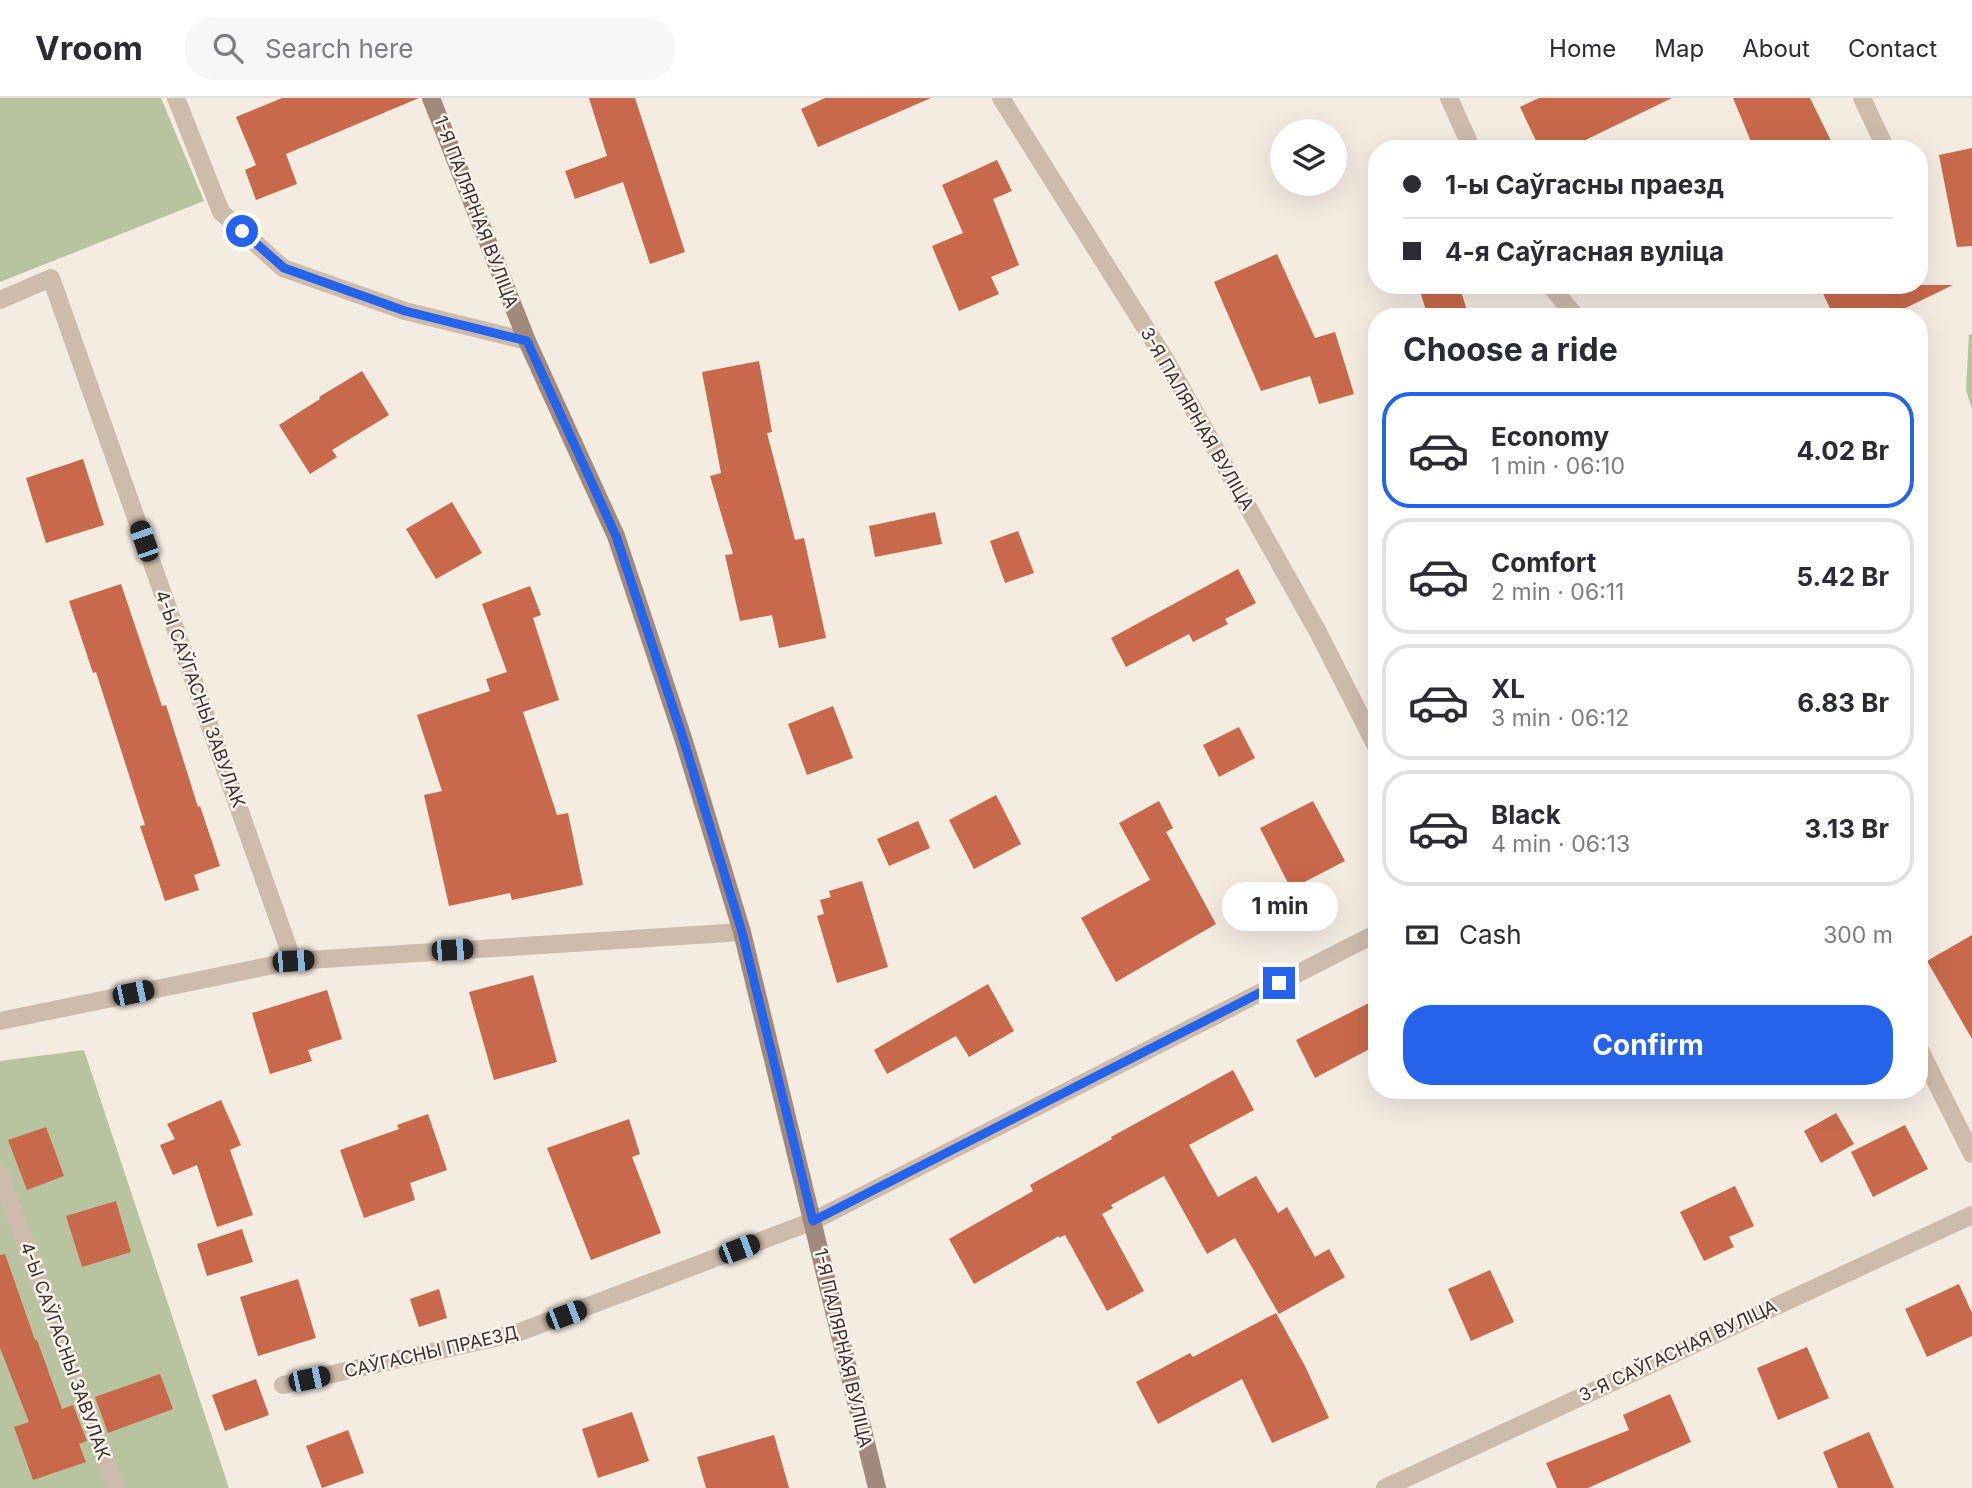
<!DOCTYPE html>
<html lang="en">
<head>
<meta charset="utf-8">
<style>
  :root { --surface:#fff; --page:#f7f7f7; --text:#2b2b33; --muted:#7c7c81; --line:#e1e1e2; --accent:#2563eb }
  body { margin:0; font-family:Inter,sans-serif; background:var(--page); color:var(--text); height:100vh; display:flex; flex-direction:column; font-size:26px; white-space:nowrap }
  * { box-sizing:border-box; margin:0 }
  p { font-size:23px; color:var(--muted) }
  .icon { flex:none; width:38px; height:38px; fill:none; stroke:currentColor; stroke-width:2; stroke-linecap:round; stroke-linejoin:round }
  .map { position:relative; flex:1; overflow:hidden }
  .panel { position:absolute; left:1368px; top:210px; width:560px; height:791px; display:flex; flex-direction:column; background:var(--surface); border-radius:28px; box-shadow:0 7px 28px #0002 }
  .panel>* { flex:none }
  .guide { position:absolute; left:1368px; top:42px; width:560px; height:154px; border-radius:28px; box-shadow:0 7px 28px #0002; display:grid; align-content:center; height:154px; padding:0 35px; background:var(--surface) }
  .fabs { position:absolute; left:1270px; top:21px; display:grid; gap:14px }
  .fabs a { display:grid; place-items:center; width:77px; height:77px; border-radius:50%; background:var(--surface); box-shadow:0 7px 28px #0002; font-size:35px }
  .end { position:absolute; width:32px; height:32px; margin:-16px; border:9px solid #2563eb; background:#fff; box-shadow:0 0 0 4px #fff }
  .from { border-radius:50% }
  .bubble { position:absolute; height:49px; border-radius:24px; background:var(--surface); box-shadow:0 7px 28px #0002; font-size:23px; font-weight:700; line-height:49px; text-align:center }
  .car { position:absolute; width:21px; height:42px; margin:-21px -10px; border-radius:9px; box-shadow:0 0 5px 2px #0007; background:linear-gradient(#222 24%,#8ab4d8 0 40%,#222 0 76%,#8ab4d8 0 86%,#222 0) }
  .guide b { display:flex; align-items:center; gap:24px; height:66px; font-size:26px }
  .guide b+b { border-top:2px solid var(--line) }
  .guide i { width:18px; height:18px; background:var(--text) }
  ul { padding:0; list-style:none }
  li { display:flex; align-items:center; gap:21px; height:116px; margin:0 14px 10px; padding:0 21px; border:4px solid var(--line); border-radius:28px }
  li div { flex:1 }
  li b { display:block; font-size:26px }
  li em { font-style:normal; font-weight:700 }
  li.active { border-color:var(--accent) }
  li>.icon { width:63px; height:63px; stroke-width:1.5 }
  h2 { padding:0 35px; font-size:32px; line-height:84px }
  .pay { display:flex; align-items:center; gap:18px; height:77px; padding:0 35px; font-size:26px }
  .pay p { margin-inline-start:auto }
  .button { display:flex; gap:14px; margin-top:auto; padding:14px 35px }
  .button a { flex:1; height:80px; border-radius:28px; background:var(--accent); color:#fff; font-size:28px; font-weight:700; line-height:80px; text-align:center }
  header { display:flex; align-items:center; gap:42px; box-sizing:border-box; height:98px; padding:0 35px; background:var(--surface); border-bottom:2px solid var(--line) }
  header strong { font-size:33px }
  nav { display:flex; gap:38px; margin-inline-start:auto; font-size:24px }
  .search { width:490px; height:63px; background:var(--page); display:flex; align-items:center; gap:18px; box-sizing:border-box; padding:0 24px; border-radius:28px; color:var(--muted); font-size:26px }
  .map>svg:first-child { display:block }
  .green { fill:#b8c4a0 }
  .building { fill:#c8694b }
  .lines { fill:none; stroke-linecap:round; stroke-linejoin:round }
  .lane { stroke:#cdbbac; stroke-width:18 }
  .street { stroke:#cdbbac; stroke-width:18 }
  .secondary { stroke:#a18a7d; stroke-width:18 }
  .route { stroke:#2563eb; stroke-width:9 }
  .labels { text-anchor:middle; stroke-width:5; stroke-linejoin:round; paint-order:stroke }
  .street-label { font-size:18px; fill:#3b302b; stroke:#fbf5ee }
</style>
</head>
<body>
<header>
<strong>Vroom</strong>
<div class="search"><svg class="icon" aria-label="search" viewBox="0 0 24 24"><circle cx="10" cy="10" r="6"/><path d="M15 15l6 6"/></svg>Search here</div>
<nav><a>Home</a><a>Map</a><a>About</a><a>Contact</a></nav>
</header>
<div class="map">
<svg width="1972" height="1390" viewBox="0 0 1972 1390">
  <rect width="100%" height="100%" fill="#f4ebe1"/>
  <path class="green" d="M0,0H161L204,103L0,184Z
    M1969,236L1972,237V311L1966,292Z
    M84,952L229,1390H0V963Z"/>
  <path class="building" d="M282,0H419L286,56L297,86L256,102L245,72L256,67L236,19Z
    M589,0H635L685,154L650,166L623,84L575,101L565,73L607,58Z
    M825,0H931L818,49L801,11Z
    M1539,0H1672L1567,51H1540L1520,9Z
    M1733,0H1810L1835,51H1754Z
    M1972,50V148L1957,149L1939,57Z
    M997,62L1012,93L993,101L1019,167L991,179L999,196L959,213L932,148L963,135L942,87Z
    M1277,156L1315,240L1335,234L1354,296L1319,306L1310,278L1261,293L1214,184Z
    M1439,187H1459L1469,219H1428L1420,193Z
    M1819,187H1953L1887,219H1834Z
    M759,263L772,334L767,335L795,442L804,440L826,540L779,550L772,517L740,523L725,457L733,456L710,378L721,375L702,274Z
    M362,273L389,317L332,352L337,359L310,376L279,327L320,301L319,299Z
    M83,361L104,427L46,445L26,380Z
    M452,404L482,455L436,481L406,431Z
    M935,414L942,446L875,459L869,428Z
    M1018,433L1034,475L1005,485L990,443Z
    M1238,471L1256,505L1225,521L1228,526L1193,544L1189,536L1126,569L1111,540Z
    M121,486L162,608L166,607L198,709L200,708L220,768L194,777L199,792L165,803L140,728L145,727L96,574L93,575L69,503Z
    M530,488L541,517L533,520L559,602L523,614L557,717L568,715L583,787L512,802L510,795L449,808L424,697L442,693L417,617L490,593L486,581L507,574L482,506Z
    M833,608L853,660L807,677L788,626Z
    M1239,629L1255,660L1219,679L1203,647Z
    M996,697L1021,746L974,771L949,722Z
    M1159,703L1173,730L1166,734L1216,826L1116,884L1081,820L1150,782L1119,725Z
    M1313,703L1345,763L1291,791L1260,730Z
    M918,723L930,750L889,768L877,741Z
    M862,783L888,869L837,885L817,818L824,816L820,802L831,799L829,793Z
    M1972,837V941L1927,863Z
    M533,877L557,964L494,982L469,894Z
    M988,886L1014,933L969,959L956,938L887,976L874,952Z
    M327,892L342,941L308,952L312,963L270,976L252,915Z
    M1377,901V947L1315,980L1296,942Z
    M1233,972L1254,1012L1189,1047L1218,1099L1256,1078L1278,1115L1287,1109L1315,1159L1329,1151L1345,1179L1279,1216L1235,1140L1207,1156L1164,1078L1111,1107L1113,1110L1102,1116L1144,1193L1107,1213L1065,1137L1059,1140V1138L974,1186L949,1141L1033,1093L1030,1087L1112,1041L1111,1039Z
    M221,1002L241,1047L230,1052L253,1117L217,1129L197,1067L173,1077L160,1047L175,1041L167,1026Z
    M1836,1015L1854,1046L1821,1065L1804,1033Z
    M428,1016L447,1072L410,1085L415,1102L364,1120L340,1052L399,1031L397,1027Z
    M629,1021L640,1056L632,1059L661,1135L591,1162L547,1050Z
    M1905,1027L1928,1071L1873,1099L1851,1054Z
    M46,1029L64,1078L27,1092L8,1042Z
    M1735,1088L1754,1128L1729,1139L1734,1149L1704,1163L1680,1114Z
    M116,1103L131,1154L82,1169L66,1118Z
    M242,1131L253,1164L207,1178L197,1146Z
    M5,1156L35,1242H37L62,1311L73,1307L87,1343L79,1346L86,1364L33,1382L14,1329L29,1324L0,1250V1157Z
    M1490,1172L1514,1224L1471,1243L1448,1191Z
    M298,1181L316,1240L258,1258L240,1199Z
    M1959,1186L1972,1215V1238L1927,1259L1905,1211Z
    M439,1191L447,1220L419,1229L410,1201Z
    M1276,1215L1305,1268L1329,1320L1272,1345L1242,1281L1158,1326L1136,1284L1190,1255L1193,1259Z
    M1807,1249L1829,1300L1778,1322L1757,1270Z
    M160,1276L173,1311L108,1335L95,1299Z
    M256,1281L269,1317L225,1333L212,1297Z
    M1670,1296L1691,1344L1588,1390H1557L1546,1365L1629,1332L1623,1317Z
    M632,1314L649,1363L598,1380L582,1331Z
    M348,1332L364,1375L322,1390L306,1348Z
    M1869,1334L1894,1390H1838L1823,1354Z
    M774,1337L789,1390H706L697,1359Z"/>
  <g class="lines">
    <path class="lane" d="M176,0L221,114L283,170L405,213L527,243
      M0,1076L116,1390"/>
    <path class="street" d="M1001,0L1165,261L1318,534L1377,650
      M1449,0L1472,51
      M1862,0L1886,51
      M1550,187L1576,219
      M0,202L51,180L293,863
      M0,923L293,863L742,834
      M1920,952L1972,1056
      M283,1287L517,1235L813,1123L1377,835
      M1385,1390L1972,1117"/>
    <path class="secondary" d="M431,0L527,243L616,438L683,640L742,834L877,1390"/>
  </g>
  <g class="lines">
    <path class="route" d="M242,133L284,170L405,213L527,243L616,438L683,640L742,834L813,1123L1279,885"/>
  </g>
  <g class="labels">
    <g class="street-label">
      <text transform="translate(476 114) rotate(69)" y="6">1-Я ПАЛЯРНАЯ ВУЛІЦА</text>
      <text transform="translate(1197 321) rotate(60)" y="6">3-Я ПАЛЯРНАЯ ВУЛІЦА</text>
      <text transform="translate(200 601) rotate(70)" y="6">4-Ы САЎГАСНЫ ЗАВУЛАК</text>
      <text transform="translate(843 1250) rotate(77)" y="6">1-Я ПАЛЯРНАЯ ВУЛІЦА</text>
      <text transform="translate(65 1253) rotate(70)" y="6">4-Ы САЎГАСНЫ ЗАВУЛАК</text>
      <text transform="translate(1678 1253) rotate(-25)" y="6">3-Я САЎГАСНАЯ ВУЛІЦА</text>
      <text transform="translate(431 1254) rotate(-13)" y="6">САЎГАСНЫ ПРАЕЗД</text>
    </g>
  </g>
</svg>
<div class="fabs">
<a><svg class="icon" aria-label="layers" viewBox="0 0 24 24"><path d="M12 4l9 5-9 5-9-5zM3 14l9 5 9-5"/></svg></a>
</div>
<i class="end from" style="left:242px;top:133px"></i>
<i class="end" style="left:1279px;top:885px"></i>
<div class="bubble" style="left:1222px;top:784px;width:116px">1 min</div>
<i class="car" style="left:144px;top:443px;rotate:341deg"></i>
<i class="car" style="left:452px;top:852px;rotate:87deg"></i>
<i class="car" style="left:293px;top:863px;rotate:86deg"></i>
<i class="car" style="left:133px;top:895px;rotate:78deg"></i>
<i class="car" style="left:739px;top:1151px;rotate:69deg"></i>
<i class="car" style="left:566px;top:1217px;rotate:69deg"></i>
<i class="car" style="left:309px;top:1281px;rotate:78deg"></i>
<div class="guide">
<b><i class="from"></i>1-ы Саўгасны праезд</b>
<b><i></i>4-я Саўгасная вуліца</b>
</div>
<section class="panel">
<h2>Choose a ride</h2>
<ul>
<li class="active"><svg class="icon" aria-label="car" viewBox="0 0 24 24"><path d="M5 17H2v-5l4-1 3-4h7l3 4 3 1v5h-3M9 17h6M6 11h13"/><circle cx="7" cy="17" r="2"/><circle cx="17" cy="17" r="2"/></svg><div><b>Economy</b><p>1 min · 06:10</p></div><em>4.02 Br</em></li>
<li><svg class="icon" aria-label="car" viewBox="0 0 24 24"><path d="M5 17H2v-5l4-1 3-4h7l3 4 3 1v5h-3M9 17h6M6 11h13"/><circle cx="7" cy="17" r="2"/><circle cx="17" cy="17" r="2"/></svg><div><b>Comfort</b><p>2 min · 06:11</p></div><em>5.42 Br</em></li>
<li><svg class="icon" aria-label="car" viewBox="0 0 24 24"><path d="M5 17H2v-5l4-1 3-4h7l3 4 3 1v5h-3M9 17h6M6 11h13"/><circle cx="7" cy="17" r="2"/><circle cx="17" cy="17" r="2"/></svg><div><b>XL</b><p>3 min · 06:12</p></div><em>6.83 Br</em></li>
<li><svg class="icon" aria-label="car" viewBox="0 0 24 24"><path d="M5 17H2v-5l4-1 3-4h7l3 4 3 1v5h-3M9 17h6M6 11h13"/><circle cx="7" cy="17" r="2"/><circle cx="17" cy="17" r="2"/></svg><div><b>Black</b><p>4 min · 06:13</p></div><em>3.13 Br</em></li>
</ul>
<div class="pay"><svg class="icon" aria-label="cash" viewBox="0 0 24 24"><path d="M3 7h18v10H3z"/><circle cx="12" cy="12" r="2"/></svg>Cash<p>300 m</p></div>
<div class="button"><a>Confirm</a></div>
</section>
</div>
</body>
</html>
